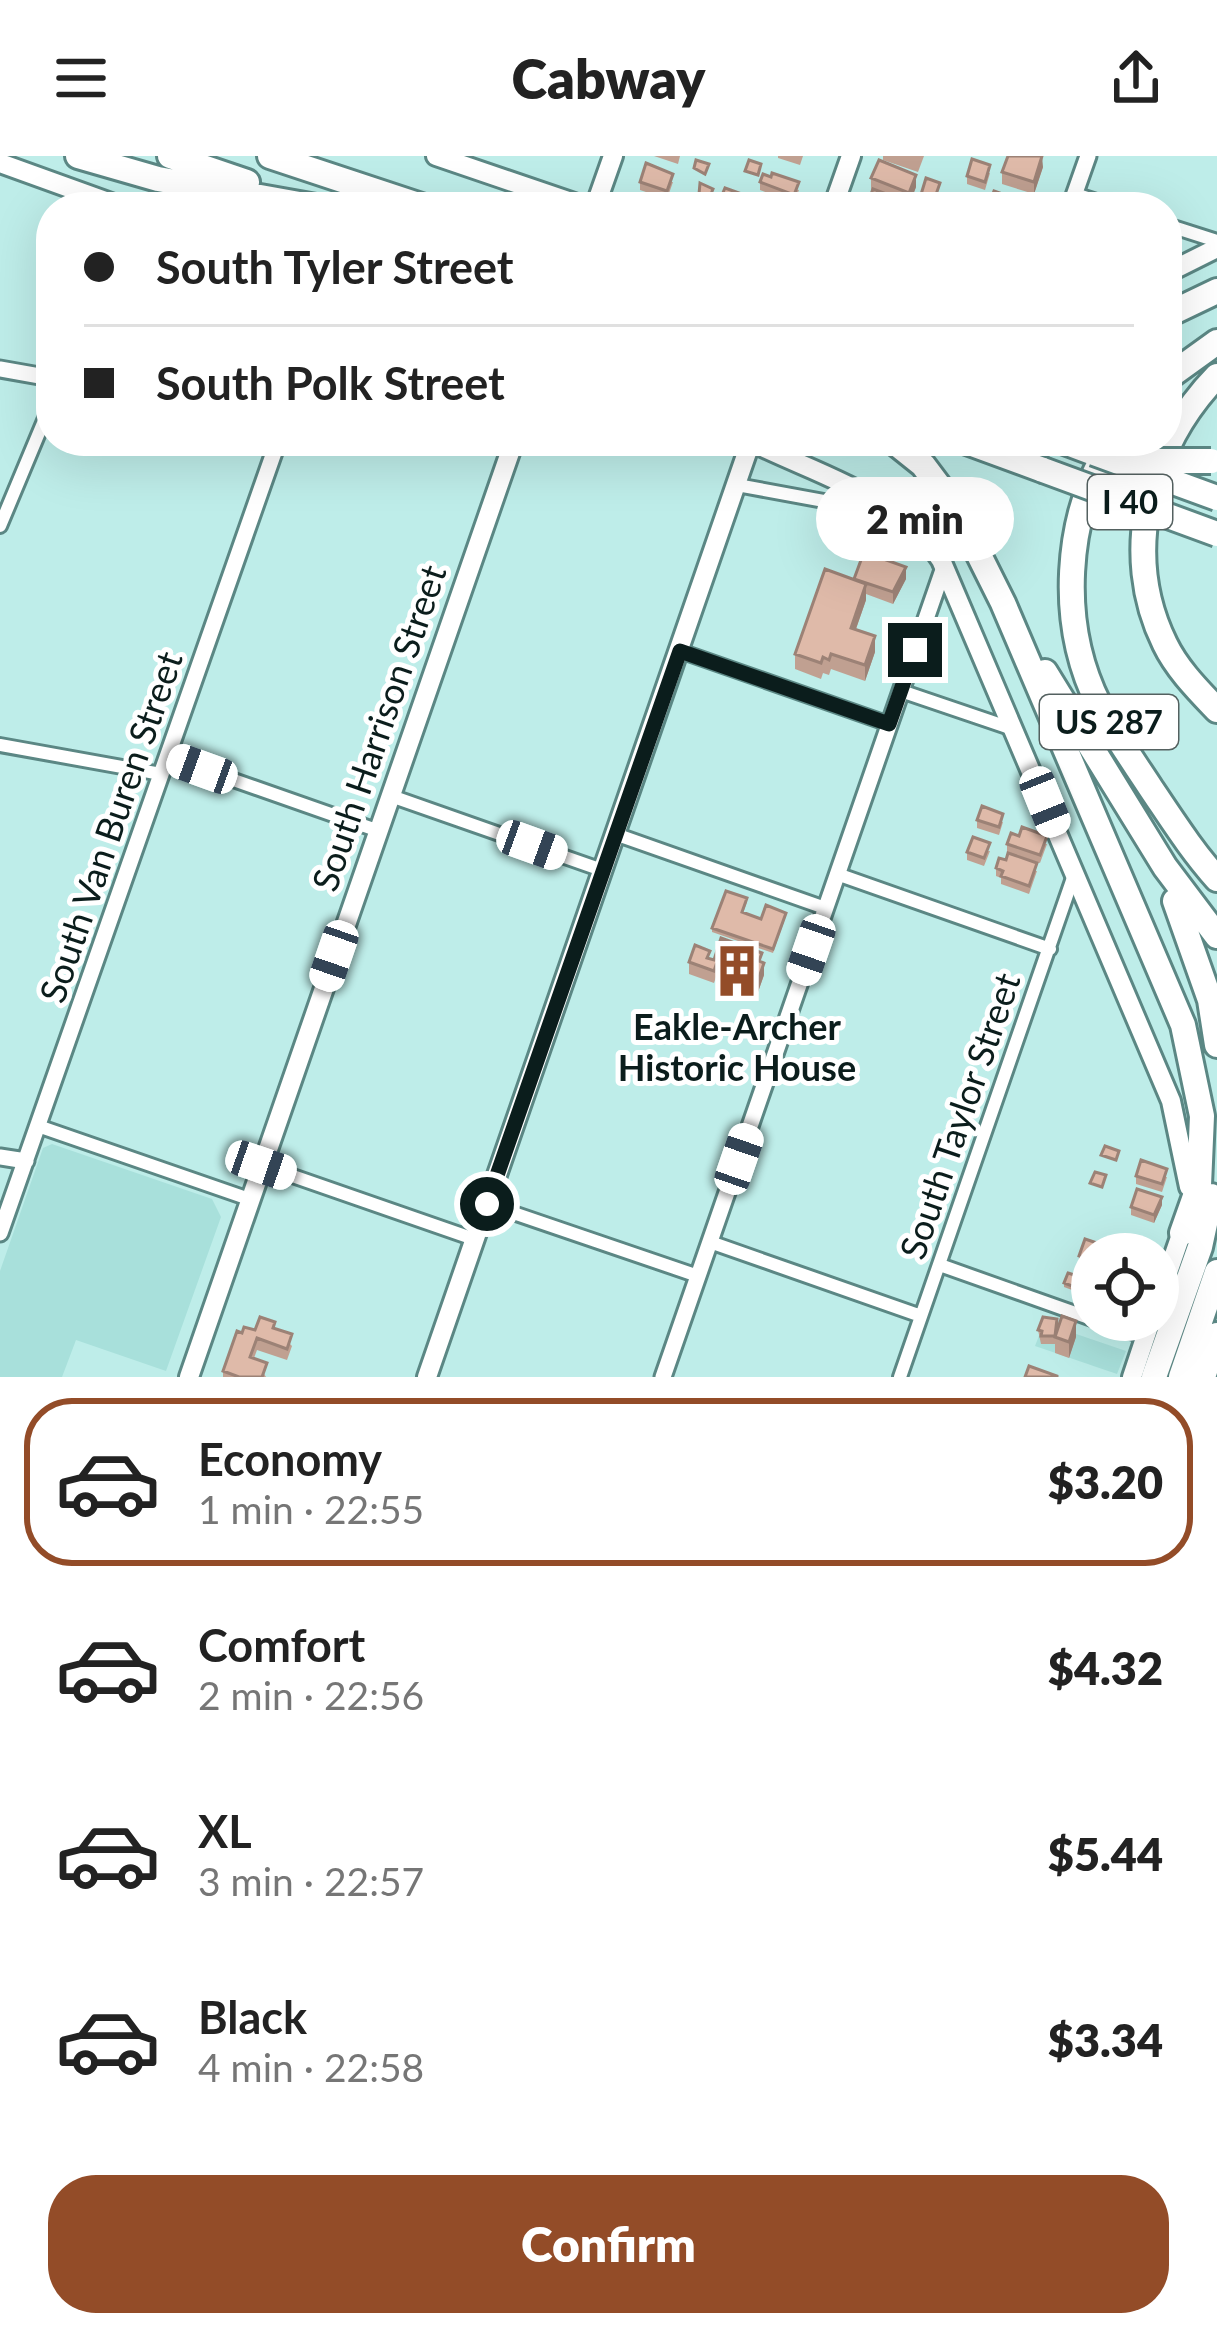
<!DOCTYPE html>
<html lang="en">
<head>
<meta charset="utf-8">
<style>
  :root { --surface:#fff; --page:#f2f2f2; --text:#222; --muted:#767676; --line:#e0e0e0; --accent:#934c28 }
  body { margin:0; font-family:Lato,sans-serif; background:var(--page); color:var(--text); height:100vh; display:flex; flex-direction:column; font-size:45px; white-space:nowrap }
  * { box-sizing:border-box; margin:0 }
  p { font-size:39px; color:var(--muted) }
  .icon { flex:none; width:66px; height:66px; fill:none; stroke:currentColor; stroke-width:2; stroke-linecap:round; stroke-linejoin:round }
  .map { position:relative; height:1221px; overflow:hidden }
  .side { display:flex; flex-direction:column; background:var(--surface); flex:1 }
  .side>* { flex:none }
  .banner { position:absolute; left:36px; top:36px; width:1146px; height:264px; border-radius:48px; box-shadow:0 12px 48px #0002; display:grid; align-content:center; height:264px; padding:0 48px; background:var(--surface) }
  .fabs { position:absolute; left:1071px; top:1077px; display:grid; gap:24px }
  .fabs a { display:grid; place-items:center; width:108px; height:108px; border-radius:50%; background:var(--surface); box-shadow:0 12px 48px #0002; font-size:60px }
  .end { position:absolute; width:54px; height:54px; margin:-27px; border:15px solid #0b1d1c; background:#fff; box-shadow:0 0 0 6px #fff }
  .from { border-radius:50% }
  .bubble { position:absolute; height:84px; border-radius:42px; background:var(--surface); box-shadow:0 12px 48px #0002; font-size:39px; font-weight:800; line-height:84px; text-align:center }
  .car { position:absolute; width:36px; height:72px; margin:-36px -18px; border-radius:15px; box-shadow:0 0 9px 3px #0007; background:linear-gradient(#fff 24%,#345 0 40%,#fff 0 76%,#345 0 86%,#fff 0) }
  .banner b { display:flex; align-items:center; gap:42px; height:114px; font-size:45px }
  .banner b+b { border-top:3px solid var(--line) }
  .banner i { width:30px; height:30px; background:var(--text) }
  ul { padding:21px 0 0; list-style:none }
  li { display:flex; align-items:center; gap:36px; height:168px; margin:0 24px 18px; padding:0 24px; border:6px solid transparent; border-radius:48px }
  li div { flex:1 }
  li b { display:block; font-size:45px }
  li em { font-style:normal; font-weight:800 }
  li.selected { border-color:var(--accent) }
  li>.icon { width:108px; height:108px; stroke-width:1.5 }
  .cta { display:flex; gap:24px; margin-top:auto; padding:24px 48px }
  .cta a { flex:1; height:138px; border-radius:48px; background:var(--accent); color:#fff; font-size:48px; font-weight:800; line-height:138px; text-align:center }
  header { display:flex; justify-content:space-between; align-items:center; height:156px; padding:0 48px; background:var(--surface); font-size:54px; font-weight:800 }
  .map>svg:first-child { display:block }
  .built { fill:#a8e0db }
  .lines { fill:none; stroke-linecap:round; stroke-linejoin:round }
  .minor-casing { stroke:#5b8784; stroke-width:18 }
  .tertiary-casing { stroke:#5b8784; stroke-width:21 }
  .secondary-casing { stroke:#5b8784; stroke-width:24 }
  .motorway-casing { stroke:#5b8784; stroke-width:30 }
  .minor { stroke:#fff; stroke-width:12 }
  .tertiary { stroke:#fff; stroke-width:15 }
  .secondary { stroke:#fff; stroke-width:18 }
  .motorway { stroke:#fff; stroke-width:24 }
  .motorway-bridge-casing { stroke:#5b8784; stroke-width:30; stroke-linecap:butt }
  .motorway-bridge { stroke:#fff; stroke-width:24 }
  .wall { fill:#c0a091 }
  .shaded-wall { fill:#9c8276 }
  .building { fill:#dfbaa9; stroke:#9c8276; stroke-width:3 }
  .route { stroke:#0b1d1c; stroke-width:15 }
  .labels { text-anchor:middle; stroke-width:10; stroke-linejoin:round; paint-order:stroke }
  .shield { fill:#fff; stroke:#546160; stroke-width:3 }
  .shield-label { font-size:33px; font-weight:bold; fill:#0b1d1c }
  .street-label { font-size:36px; fill:#0b1d1c; stroke:#fff }
  .poi-label { font-size:36px; font-weight:bold; fill:#0b1d1c; stroke:#fff }
</style>
</head>
<body>
<header><svg class="icon" aria-label="menu" viewBox="0 0 24 24"><path d="M4 6h16M4 12h16M4 18h16"/></svg>Cabway<svg class="icon" aria-label="share" viewBox="0 0 24 24"><path d="M12 15V3M7 8l5-5 5 5M5 13v7h14v-7"/></svg></header>
<div class="map">
<svg width="1217" height="1221" viewBox="0 0 1217 1221">
  <rect width="100%" height="100%" fill="#beede9"/>
  <path class="built" d="M52,988L212,1043L221,1061L166,1215L76,1184L62,1221H0V1115L43,992Z
    M1044,1167L1126,1195L1117,1218L1035,1190Z"/>
  <g class="lines">
    <g class="minor-casing">
      <path id="minor" d="M1075,38L1115,51
        M1167,69L1217,85
        M737,329L889,357
        M0,370L51,248
        M680,495L889,568
        M901,535L1013,573
        M0,589L161,618
        M168,601L379,675
        M391,640L602,714
        M615,678L825,752
        M837,718L1050,793
        M38,970L249,1043
        M261,1009L474,1083
        M487,1048L698,1120
        M710,1086L921,1160
        M940,1109L1092,1163
        M1096,1164L1145,1181
        M900,1221L1074,719"/>
    </g>
    <g class="tertiary-casing">
      <path id="tertiary" d="M1070,51L1088,0
        M0,213L51,222
        M0,1001L26,1005
        M0,1077L278,285
        M663,1221L944,411"/>
    </g>
    <g class="secondary-casing">
      <path id="secondary" d="M436,0L586,51
        M0,7L122,51
        M595,51L613,0
        M833,51L851,0
        M1167,117L1217,92
        M750,285C815,318 899,339 941,404L1171,945L1189,1031
        M1158,1145L1184,1070
        M189,1221L514,285
        M427,1221L751,285
        M1132,1221L1151,1164"/>
    </g>
    <g class="motorway-casing">
      <path id="motorway" d="M78,0L158,23L316,51
        M170,0L247,26
        M270,0L424,51
        M1167,159L1217,135
        M1217,220C1149,289 1120,397 1165,488C1177,513 1198,534 1217,554
        M1167,222L1217,186
        M893,285L923,309L956,353L1003,447L1183,869L1202,960L1199,1029L1182,1077
        M964,285L1043,314
        M1062,285L1094,297
        M1112,285C1064,361 1058,468 1099,549C1114,579 1134,606 1152,634C1173,665 1192,695 1217,723
        M1045,516L1165,711L1217,780
        M1175,745L1210,844L1217,889
        M1154,1221L1200,1091L1211,1040
        M1181,1221L1217,1116
        M1203,1221L1217,1179"/>
    </g>
    <use href="#minor" class="minor"/>
    <use href="#tertiary" class="tertiary"/>
    <use href="#secondary" class="secondary"/>
    <use href="#motorway" class="motorway"/>
    <g class="motorway-bridge-casing">
      <path id="motorway-bridge" d="M1094,297L1217,342
        M1138,305H1211
        M1043,314L1217,378"/>
    </g>
    <use href="#motorway-bridge" class="motorway-bridge"/>
  </g>
  <path class="wall" d="M654,0H680L678,8Z
    M778,0H803L800,9L778,2Z
    M883,0H924L918,16L883,4Z
    M1043,11L1034,38L1002,28V16Z
    M990,17L985,34L967,28V20Z
    M871,22L916,31L910,47V51L871,34Z
    M640,26H673L667,43L640,34Z
    M760,26L799,34L794,47L760,34Z
    M722,39L750,41V51H733L722,47Z
    M906,423L893,448L866,438V444L856,473L875,496L865,525L831,513L829,519L823,517L821,523L795,513V498L854,424Z
    M977,664L1003,666L999,679L977,672Z
    M1007,688H1047L1040,707L1007,696Z
    M990,695L984,710L967,704V696Z
    M996,712L1037,715L1029,738L1001,728V722L996,720Z
    M747,746L743,757L761,763L786,760L773,797L712,776V772Z
    M710,803L762,806L764,819L758,836L716,821L714,827L689,818V806Z
    M1136,1020L1167,1021L1162,1036L1136,1028Z
    M1162,1049L1154,1067L1131,1059V1051Z
    M1097,1095L1096,1098H1092V1137L1089,1136L1091,1123L1088,1122L1089,1112L1079,1108V1100Z
    M1084,1126L1080,1137L1064,1131V1127Z
    M275,1173L292,1190L287,1204L257,1194L254,1202L266,1221H223V1215L242,1177Z
    M1038,1174L1056,1179L1076,1181L1069,1202L1055,1197V1185V1188H1041Z"/>
  <path class="shaded-wall" d="M1042,0L1043,11L1034,38V26Z
    M916,19V31L909,49V37Z
    M906,411V423L893,448V436Z
    M866,428V444L851,487V472Z
    M875,480V496L865,525V509Z
    M764,807V819L758,836V824Z
    M1162,1041V1049L1154,1067V1059Z
    M1076,1165V1181L1069,1202V1186Z"/>
  <path class="building" d="M1008,0H1042L1034,26L1002,16Z
    M972,3L990,9L985,26L967,20Z
    M696,4L709,8L705,18L694,12Z
    M749,4L761,8L758,19L745,15Z
    M879,4L916,19L909,37L871,22Z
    M646,7L673,18L667,35L640,26Z
    M772,17L799,26L794,39L760,26L763,18L771,21Z
    M926,22L940,27L932,50L919,45Z
    M700,27L713,33L709,43L699,38Z
    M725,32L750,41L748,48L722,39Z
    M873,33L910,47L909,51H866Z
    M994,35L1025,46L1023,51H988Z
    M961,40L975,44L973,51H957Z
    M864,396L906,411L893,436L854,423Z
    M825,413L866,428L851,472L875,480L865,509L831,498L829,504L823,501L821,507L795,498Z
    M982,650L1003,658L999,671L977,664Z
    M1022,671L1047,680L1040,699L1007,688L1011,677L1019,680Z
    M973,681L990,687L984,702L967,696Z
    M1008,697L1037,707L1029,730L1001,720L1003,715L996,712L999,702L1006,704Z
    M726,735L747,742L742,756L761,763L766,749L786,757L773,793L712,772Z
    M721,782L762,797L759,805L764,807L758,824L716,809L714,815L689,806L695,789L710,795L707,802L714,804Z
    M1105,990L1119,995L1116,1004L1101,999Z
    M1141,1004L1167,1013L1162,1028L1136,1020Z
    M1095,1016L1106,1019L1102,1031L1090,1027Z
    M1137,1033L1162,1041L1154,1059L1131,1051Z
    M1085,1083L1097,1087L1091,1105L1079,1100Z
    M1120,1084L1144,1092L1142,1098H1115Z
    M1068,1117L1084,1122L1080,1133L1064,1127Z
    M1062,1160L1076,1165L1069,1186L1055,1181Z
    M260,1161L275,1166L273,1172L292,1178L287,1193L257,1182L250,1201L267,1207L262,1221H239L223,1215L237,1175L242,1177L244,1171L255,1174Z
    M1043,1161L1057,1163L1055,1180H1041L1042,1175L1038,1174Z
    M1029,1210L1057,1220V1221H1025Z"/>
  <g class="lines">
    <path class="route" d="M487,1048L680,495L889,568L915,494"/>
  </g>
  <defs>
    <g id="building-bare" transform="scale(4.14)"><path d="M-4-6H4V6H1V3H-1V6H-4ZM-2.5-4.3h1.7v1.8h-1.7ZM.8-4.3h1.7v1.8H.8ZM-2.5-1h1.7V.8h-1.7ZM.8-1h1.7V.8H.8Z" fill="#934c28" stroke="#fff" stroke-width="2.5" paint-order="stroke"/></g>
  </defs>
  <g fill-rule="evenodd">
    <use href="#building-bare" x="737" y="815"/>
  </g>
  <g class="labels">
    <g class="shield">
      <rect x="1088" y="319" width="84" height="54" rx="9"/>
      <rect x="1040" y="539" width="138" height="54" rx="9"/>
    </g>
    <g class="shield-label">
      <text x="1130" y="358">I 40</text>
      <text x="1109" y="578">US 287</text>
    </g>
    <g class="street-label">
      <text transform="translate(379 572) rotate(-71)" y="13">South Harrison Street</text>
      <text transform="translate(111 671) rotate(-71)" y="13">South Van Buren Street</text>
      <text transform="translate(960 960) rotate(-71)" y="13">South Taylor Street</text>
    </g>
    <g class="poi-label">
      <text x="737" y="884">Eakle-Archer<tspan x="737" dy="41">Historic House</tspan></text>
    </g>
  </g>
</svg>
<div class="fabs">
<a><svg class="icon" aria-label="locate" viewBox="0 0 24 24"><circle cx="12" cy="12" r="6"/><path d="M12 2v4M12 18v4M2 12h4M18 12h4"/></svg></a>
</div>
<i class="end from" style="left:487px;top:1048px"></i>
<i class="end" style="left:915px;top:494px"></i>
<div class="bubble" style="left:816px;top:321px;width:198px">2 min</div>
<i class="car" style="left:202px;top:613px;rotate:290deg"></i>
<i class="car" style="left:1045px;top:646px;rotate:158deg"></i>
<i class="car" style="left:532px;top:689px;rotate:110deg"></i>
<i class="car" style="left:811px;top:794px;rotate:199deg"></i>
<i class="car" style="left:334px;top:800px;rotate:199deg"></i>
<i class="car" style="left:739px;top:1003px;rotate:19deg"></i>
<i class="car" style="left:261px;top:1009px;rotate:109deg"></i>
<div class="banner">
<b><i class="from"></i>South Tyler Street</b>
<b><i></i>South Polk Street</b>
</div>
</div>
<section class="side">
<ul>
<li class="selected"><svg class="icon" aria-label="car" viewBox="0 0 24 24"><path d="M5 17H2v-5l4-1 3-4h7l3 4 3 1v5h-3M9 17h6M6 11h13"/><circle cx="7" cy="17" r="2"/><circle cx="17" cy="17" r="2"/></svg><div><b>Economy</b><p>1 min · 22:55</p></div><em>$3.20</em></li>
<li><svg class="icon" aria-label="car" viewBox="0 0 24 24"><path d="M5 17H2v-5l4-1 3-4h7l3 4 3 1v5h-3M9 17h6M6 11h13"/><circle cx="7" cy="17" r="2"/><circle cx="17" cy="17" r="2"/></svg><div><b>Comfort</b><p>2 min · 22:56</p></div><em>$4.32</em></li>
<li><svg class="icon" aria-label="car" viewBox="0 0 24 24"><path d="M5 17H2v-5l4-1 3-4h7l3 4 3 1v5h-3M9 17h6M6 11h13"/><circle cx="7" cy="17" r="2"/><circle cx="17" cy="17" r="2"/></svg><div><b>XL</b><p>3 min · 22:57</p></div><em>$5.44</em></li>
<li><svg class="icon" aria-label="car" viewBox="0 0 24 24"><path d="M5 17H2v-5l4-1 3-4h7l3 4 3 1v5h-3M9 17h6M6 11h13"/><circle cx="7" cy="17" r="2"/><circle cx="17" cy="17" r="2"/></svg><div><b>Black</b><p>4 min · 22:58</p></div><em>$3.34</em></li>
</ul>
<div class="cta"><a>Confirm</a></div>
</section>
</body>
</html>
